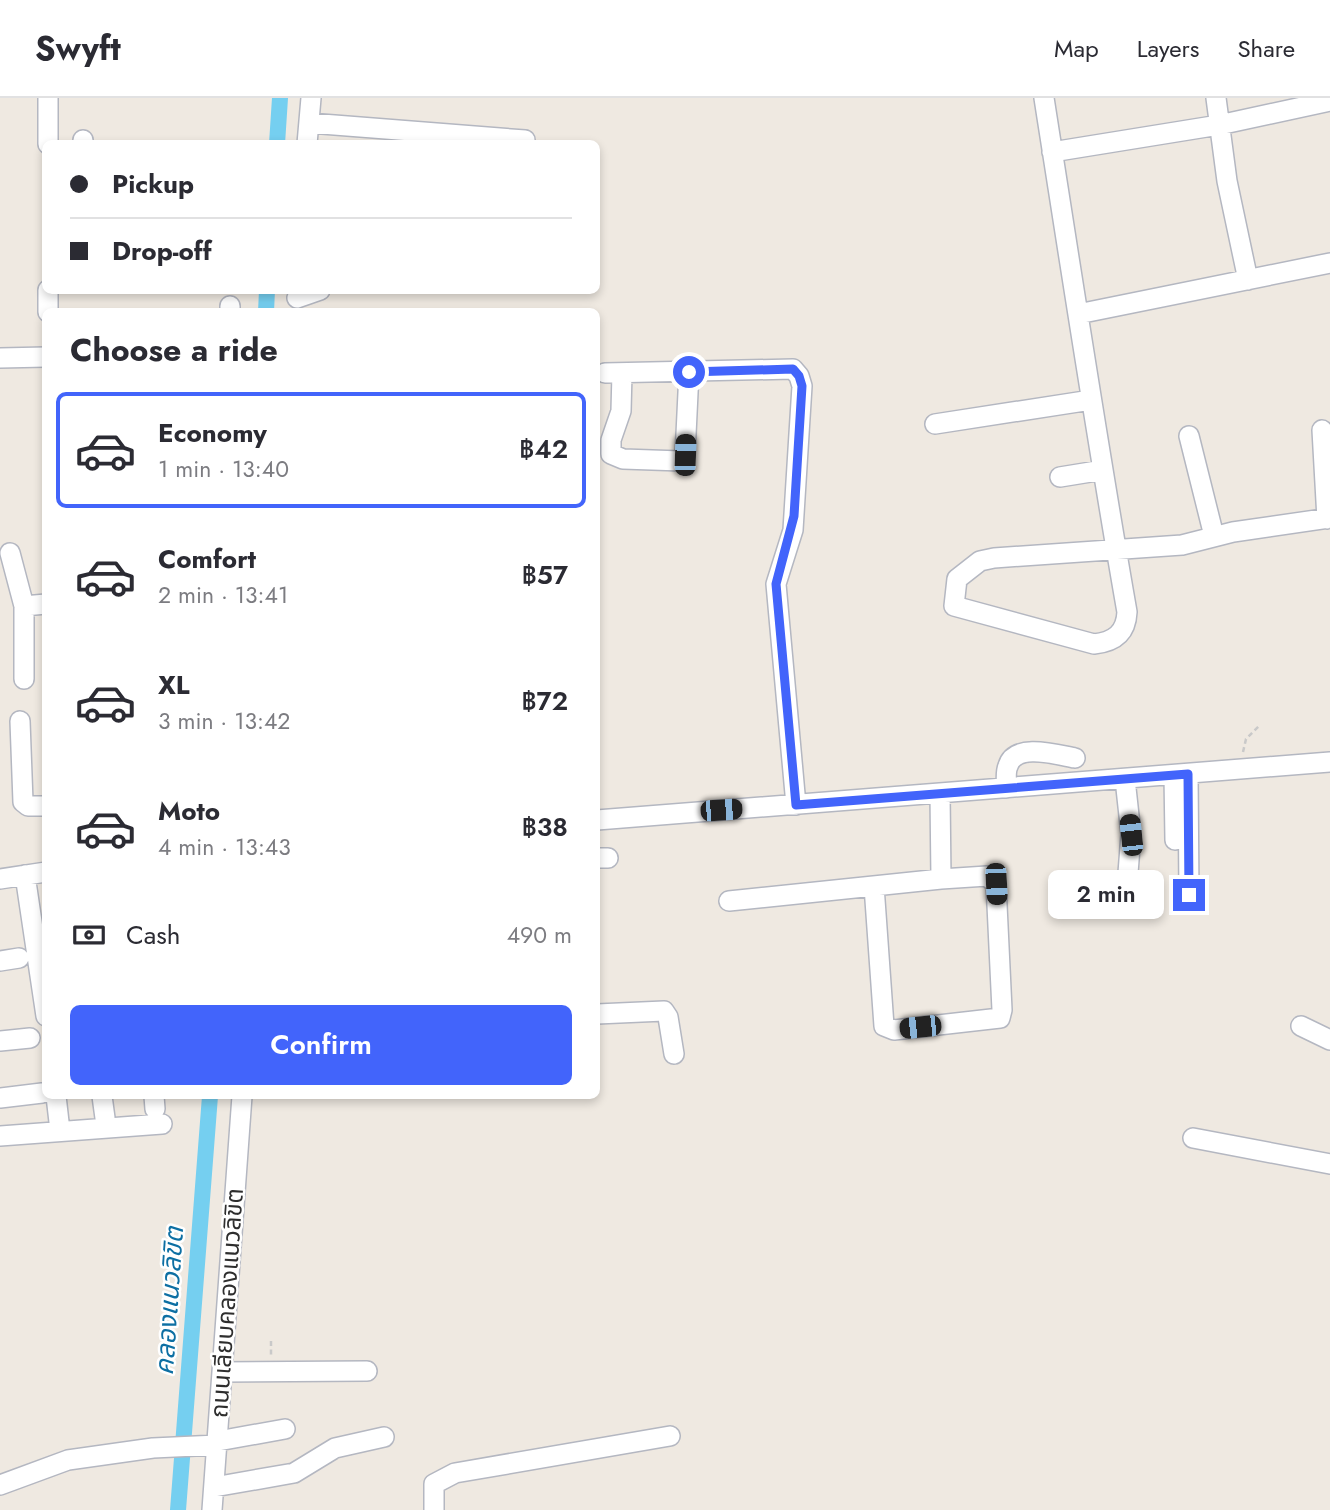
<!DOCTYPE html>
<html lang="en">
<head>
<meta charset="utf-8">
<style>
  :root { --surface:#fff; --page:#f2f2f3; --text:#2b2b33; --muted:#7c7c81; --line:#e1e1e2; --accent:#4264fb }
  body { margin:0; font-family:Jost,"Noto Sans Thai",sans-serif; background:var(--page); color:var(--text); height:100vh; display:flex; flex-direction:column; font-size:26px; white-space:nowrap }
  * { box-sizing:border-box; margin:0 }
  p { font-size:23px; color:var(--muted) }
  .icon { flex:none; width:38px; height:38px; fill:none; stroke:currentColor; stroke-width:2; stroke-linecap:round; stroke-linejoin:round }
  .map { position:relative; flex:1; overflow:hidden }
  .drawer { position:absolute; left:42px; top:210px; width:558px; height:791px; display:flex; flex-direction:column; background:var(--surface); border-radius:10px; box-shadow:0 4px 10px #0003 }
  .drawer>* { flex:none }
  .hud { position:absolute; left:42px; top:42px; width:558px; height:154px; border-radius:10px; box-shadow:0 4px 10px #0003; display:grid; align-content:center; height:154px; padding:0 28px; background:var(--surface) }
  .end { position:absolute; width:32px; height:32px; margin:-16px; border:9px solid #4264fb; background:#fff; box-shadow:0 0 0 4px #fff }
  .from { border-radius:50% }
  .bubble { position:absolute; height:49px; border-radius:10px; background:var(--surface); box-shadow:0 4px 10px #0003; font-size:23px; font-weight:600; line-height:49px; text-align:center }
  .car { position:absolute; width:21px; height:42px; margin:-21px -10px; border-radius:9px; box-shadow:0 0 5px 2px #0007; background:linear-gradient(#222 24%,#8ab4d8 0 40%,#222 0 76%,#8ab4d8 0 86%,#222 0) }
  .hud b { display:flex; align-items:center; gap:24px; height:66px; font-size:26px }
  .hud b+b { border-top:2px solid var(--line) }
  .hud i { width:18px; height:18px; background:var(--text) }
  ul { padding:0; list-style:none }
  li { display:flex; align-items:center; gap:21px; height:116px; margin:0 14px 10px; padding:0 14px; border:4px solid transparent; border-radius:10px }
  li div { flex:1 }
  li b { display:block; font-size:26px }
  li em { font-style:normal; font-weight:600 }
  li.active { border-color:var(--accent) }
  li>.icon { width:63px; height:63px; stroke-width:1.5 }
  h2 { padding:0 28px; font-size:32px; line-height:84px }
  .pay { display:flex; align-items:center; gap:18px; height:77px; padding:0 28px; font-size:26px }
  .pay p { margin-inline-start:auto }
  .button { display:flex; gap:14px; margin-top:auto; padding:14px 28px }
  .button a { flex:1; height:80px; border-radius:10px; background:var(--accent); color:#fff; font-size:28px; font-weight:600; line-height:80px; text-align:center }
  header { display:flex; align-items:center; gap:42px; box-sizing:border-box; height:98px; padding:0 35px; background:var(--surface); border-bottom:2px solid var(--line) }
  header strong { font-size:33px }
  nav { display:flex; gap:38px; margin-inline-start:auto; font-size:24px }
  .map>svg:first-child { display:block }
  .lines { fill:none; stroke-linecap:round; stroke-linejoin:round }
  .canal { stroke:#75cff0; stroke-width:16 }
  .minor-casing { stroke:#b4b7c1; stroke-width:22 }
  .path { stroke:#c9c9c9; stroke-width:2.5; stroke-dasharray:5 3.5; stroke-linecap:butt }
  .minor { stroke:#fff; stroke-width:19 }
  .route { stroke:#4264fb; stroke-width:9 }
  .labels { text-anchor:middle; stroke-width:5; stroke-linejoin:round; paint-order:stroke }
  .street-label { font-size:24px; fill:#2e2e2e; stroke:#fff }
  .water-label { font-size:26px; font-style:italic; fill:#0d6fa3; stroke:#fff }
</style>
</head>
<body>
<header>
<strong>Swyft</strong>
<nav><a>Map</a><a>Layers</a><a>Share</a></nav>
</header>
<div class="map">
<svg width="1330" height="1412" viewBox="0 0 1330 1412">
  <rect width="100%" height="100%" fill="#efe9e1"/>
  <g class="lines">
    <path class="canal" d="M277,46L280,0
      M266,214L267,192
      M178,1412L210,998"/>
    <g class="minor-casing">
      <path id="minor" d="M48,0V46
        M1044,0C1071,172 1097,343 1127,514C1126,535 1114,544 1094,546L954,508L957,481L980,463L994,460L1182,447L1233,434L1330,420
        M1216,0L1227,83L1248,182
        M309,25L525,42
        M83,42V46
        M307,46L311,0
        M1052,54L1219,27L1330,3
        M48,192V214
        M297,200L320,192
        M230,208V214
        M1078,216L1330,165
        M0,260L46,259
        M605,275L793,271L799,278L802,288L793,432L776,486L796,707
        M622,275L621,313L611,342V356L623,361L681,363L685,357L689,274
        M935,326L1091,302
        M1322,332L1327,421
        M1189,338L1214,438
        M1060,379L1103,372
        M10,455L24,508L46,506
        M24,508V581
        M20,623L23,704L28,708H46
        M1188,676L1189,797
        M1174,677L1175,742
        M1125,681L1131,736L1128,775L1130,793
        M1006,690C1007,683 1005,674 1008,668C1015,644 1058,657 1075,660
        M597,722L1330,664
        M597,760H608
        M25,777L46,918
        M0,781L46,774
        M874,788L884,928L894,932L1000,920L1002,912L996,786L987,778L941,781
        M729,803L941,781L940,696
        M0,863L19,860
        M597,916L664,913L668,919L674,956
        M1301,928L1330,942
        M0,943L30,940
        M56,998L59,1024
        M102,998L105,1020
        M154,998L155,1011
        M0,1000L42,995
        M0,1038L162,1026
        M1193,1040L1330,1066
        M222,1274L367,1273
        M218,1343L285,1331
        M0,1387L68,1362L153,1350L217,1347
        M214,1389L294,1375L335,1350L384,1339
        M212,1412L242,998
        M434,1412V1386L455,1375L670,1338"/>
    </g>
    <path class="path" d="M1243,654L1246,641L1259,628
      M271,1243V1257"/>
    <use href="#minor" class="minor"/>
  </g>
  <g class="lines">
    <path class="route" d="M689,274L793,271L799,278L802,288L794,418L776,486L796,707L1188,676L1189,797"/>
  </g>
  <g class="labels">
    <g class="street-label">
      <text transform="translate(227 1205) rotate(-86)" y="8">ถนนเลียบคลองแนวลิขิต</text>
    </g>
    <g class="water-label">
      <text transform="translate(169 1203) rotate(-86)" y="9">คลองแนวลิขิต</text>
    </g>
  </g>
</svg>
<i class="end from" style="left:689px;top:274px"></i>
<i class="end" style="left:1189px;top:797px"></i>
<div class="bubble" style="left:1048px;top:772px;width:116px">2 min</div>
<i class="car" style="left:685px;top:357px;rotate:2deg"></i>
<i class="car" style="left:721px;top:712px;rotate:86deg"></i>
<i class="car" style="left:1131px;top:737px;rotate:354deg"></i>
<i class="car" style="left:996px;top:786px;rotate:177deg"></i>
<i class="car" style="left:920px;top:929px;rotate:264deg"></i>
<div class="hud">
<b><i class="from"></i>Pickup</b>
<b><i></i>Drop-off</b>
</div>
<section class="drawer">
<h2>Choose a ride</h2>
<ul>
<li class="active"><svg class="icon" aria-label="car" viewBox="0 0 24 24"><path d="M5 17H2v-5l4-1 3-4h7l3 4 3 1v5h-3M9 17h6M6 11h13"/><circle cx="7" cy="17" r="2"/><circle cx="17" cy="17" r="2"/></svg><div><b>Economy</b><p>1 min · 13:40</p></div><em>฿42</em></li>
<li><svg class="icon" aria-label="car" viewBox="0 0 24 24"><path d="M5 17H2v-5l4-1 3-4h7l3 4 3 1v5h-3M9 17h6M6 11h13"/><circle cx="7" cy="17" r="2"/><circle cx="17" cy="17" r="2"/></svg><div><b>Comfort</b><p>2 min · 13:41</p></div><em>฿57</em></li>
<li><svg class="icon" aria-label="car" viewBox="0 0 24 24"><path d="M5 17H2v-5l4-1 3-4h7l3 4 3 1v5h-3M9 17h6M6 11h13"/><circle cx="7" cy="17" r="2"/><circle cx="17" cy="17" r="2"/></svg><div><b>XL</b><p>3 min · 13:42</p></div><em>฿72</em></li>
<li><svg class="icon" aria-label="car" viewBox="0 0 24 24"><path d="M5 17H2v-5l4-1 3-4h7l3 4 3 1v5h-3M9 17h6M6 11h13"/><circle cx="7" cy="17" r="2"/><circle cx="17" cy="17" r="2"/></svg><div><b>Moto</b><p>4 min · 13:43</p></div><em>฿38</em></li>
</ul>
<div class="pay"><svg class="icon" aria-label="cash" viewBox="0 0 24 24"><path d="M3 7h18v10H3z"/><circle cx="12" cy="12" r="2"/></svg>Cash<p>490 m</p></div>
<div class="button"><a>Confirm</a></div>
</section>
</div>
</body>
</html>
